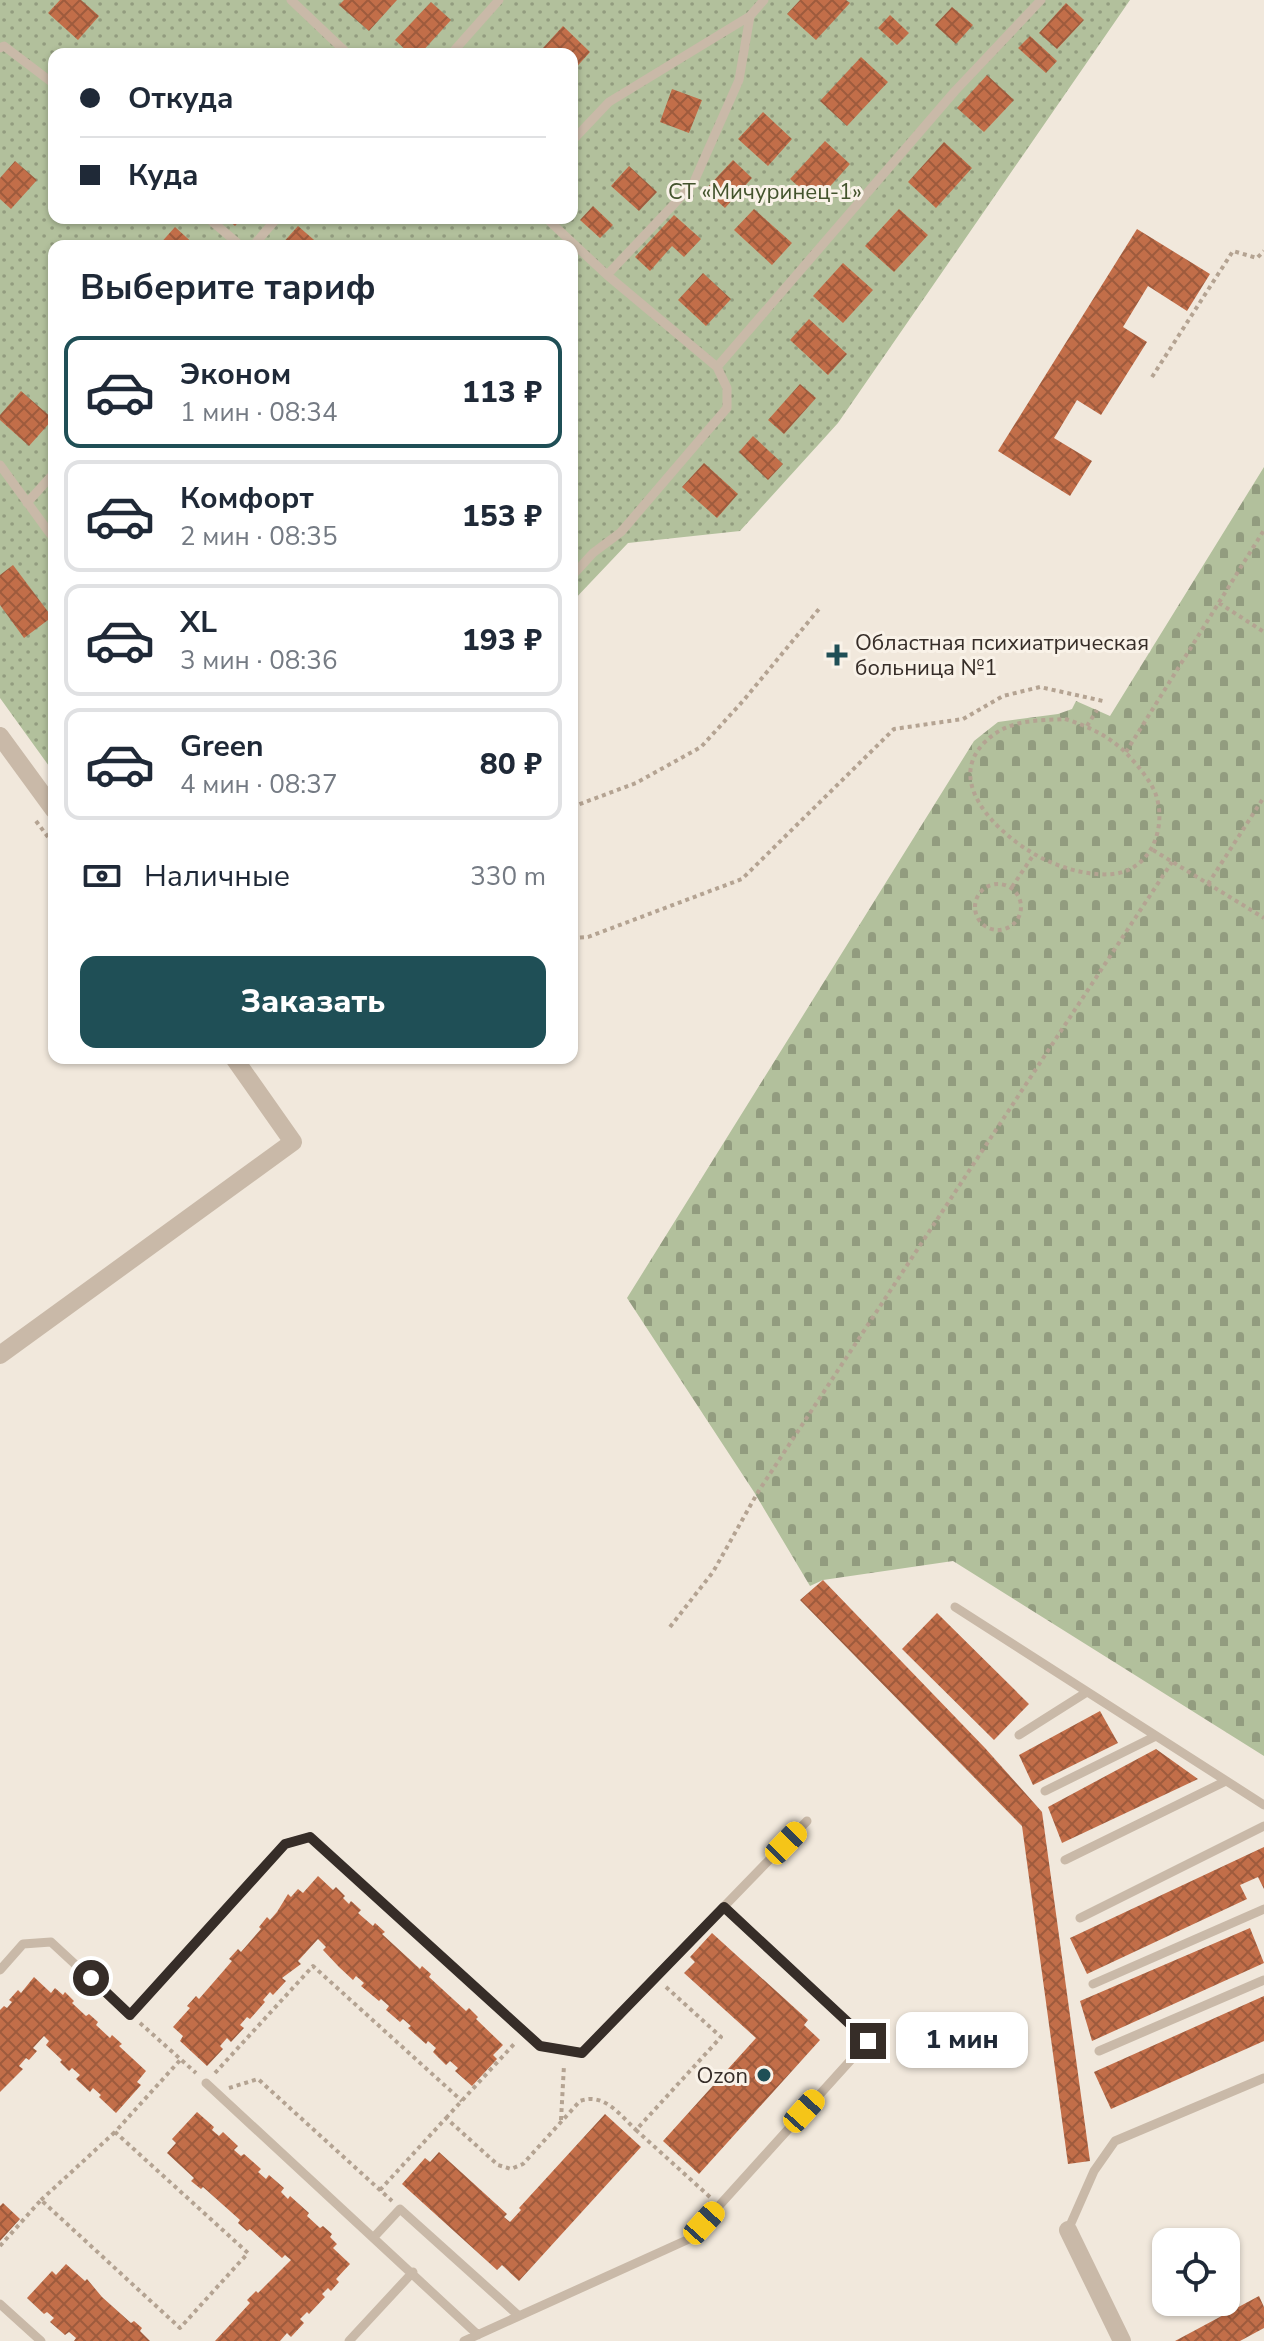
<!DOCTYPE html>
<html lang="ru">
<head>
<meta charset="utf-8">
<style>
  :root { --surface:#fff; --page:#f2f2f3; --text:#1f2937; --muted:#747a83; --line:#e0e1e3; --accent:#1f4f56 }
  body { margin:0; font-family:"Nunito Sans",sans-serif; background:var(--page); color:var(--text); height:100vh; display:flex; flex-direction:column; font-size:30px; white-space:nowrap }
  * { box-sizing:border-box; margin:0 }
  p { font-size:26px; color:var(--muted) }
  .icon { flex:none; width:44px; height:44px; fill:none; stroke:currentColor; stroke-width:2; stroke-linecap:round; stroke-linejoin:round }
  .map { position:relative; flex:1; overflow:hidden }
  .side { position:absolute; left:48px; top:240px; width:530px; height:824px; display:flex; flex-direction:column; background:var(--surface); border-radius:16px; box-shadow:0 2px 6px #0004 }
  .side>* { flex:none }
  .banner { position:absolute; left:48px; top:48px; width:530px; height:176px; border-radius:16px; box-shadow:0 2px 6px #0004; display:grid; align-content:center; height:176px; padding:0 32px; background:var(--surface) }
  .controls { position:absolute; left:1152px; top:2228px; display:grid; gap:16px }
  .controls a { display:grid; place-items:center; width:88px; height:88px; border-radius:16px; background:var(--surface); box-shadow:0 2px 6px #0004; font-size:40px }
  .end { position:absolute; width:36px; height:36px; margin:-18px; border:10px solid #362d28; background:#fff; box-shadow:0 0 0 4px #fff }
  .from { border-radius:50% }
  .bubble { position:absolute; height:56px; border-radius:16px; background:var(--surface); box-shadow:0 2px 6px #0004; font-size:26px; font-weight:800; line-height:56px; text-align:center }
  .car { position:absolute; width:24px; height:48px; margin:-24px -12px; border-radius:10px; box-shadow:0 0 6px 2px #0007; background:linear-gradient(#f5c518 24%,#345 0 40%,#f5c518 0 76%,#345 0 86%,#f5c518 0) }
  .banner b { display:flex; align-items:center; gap:28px; height:76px; font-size:30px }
  .banner b+b { border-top:2px solid var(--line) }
  .banner i { width:20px; height:20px; background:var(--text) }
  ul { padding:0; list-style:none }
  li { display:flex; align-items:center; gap:24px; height:112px; margin:0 16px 12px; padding:0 16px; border:4px solid var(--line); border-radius:16px }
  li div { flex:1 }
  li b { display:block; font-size:30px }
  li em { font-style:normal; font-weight:800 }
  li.selected { border-color:var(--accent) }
  li>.icon { width:72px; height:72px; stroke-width:1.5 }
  h2 { padding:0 32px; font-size:36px; line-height:96px }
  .pay { display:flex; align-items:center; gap:20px; height:88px; padding:0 32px; font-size:30px }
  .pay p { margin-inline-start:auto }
  .button { display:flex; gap:16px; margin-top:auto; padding:16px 32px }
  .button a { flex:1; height:92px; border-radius:16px; background:var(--accent); color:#fff; font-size:32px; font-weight:800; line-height:92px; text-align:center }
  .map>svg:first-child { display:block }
  .cemetery { fill:url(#cemetery-stones) }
  .garden { fill:url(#garden-dots); fill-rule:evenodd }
  .building { fill:url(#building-cross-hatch) }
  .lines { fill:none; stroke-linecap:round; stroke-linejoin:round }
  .path { stroke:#b4a392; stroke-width:4; stroke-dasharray:4 4; stroke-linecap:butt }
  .lane { stroke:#c9b9a8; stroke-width:9 }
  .street { stroke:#c9b9a8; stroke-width:18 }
  .route { stroke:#362d28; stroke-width:10 }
  .poi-dot { fill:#1f4f56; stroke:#f9f2e8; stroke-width:3 }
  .labels { text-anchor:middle; stroke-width:6; stroke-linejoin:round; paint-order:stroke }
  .park-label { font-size:22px; fill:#43532d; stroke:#f9f2e8 }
  .poi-label { font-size:22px; fill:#362d28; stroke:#f9f2e8; text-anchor:start }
</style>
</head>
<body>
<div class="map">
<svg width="1264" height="2341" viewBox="0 0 1264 2341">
  <defs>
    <pattern id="cemetery-stones" width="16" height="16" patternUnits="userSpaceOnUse" patternTransform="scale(2)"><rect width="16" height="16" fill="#b2c09c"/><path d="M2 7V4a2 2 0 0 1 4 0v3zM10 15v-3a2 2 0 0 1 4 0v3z" fill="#929c7f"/></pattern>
    <pattern id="garden-dots" width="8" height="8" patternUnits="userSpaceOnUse" patternTransform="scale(2)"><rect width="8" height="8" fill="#b2c09c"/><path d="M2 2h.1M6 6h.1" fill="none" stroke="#929c7f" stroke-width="1.8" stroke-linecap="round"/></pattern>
    <pattern id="building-cross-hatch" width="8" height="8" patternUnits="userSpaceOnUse" patternTransform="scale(2)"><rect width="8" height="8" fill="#c26e49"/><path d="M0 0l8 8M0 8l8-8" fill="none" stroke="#9e5b3d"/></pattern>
  </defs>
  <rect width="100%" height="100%" fill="#f1e8dc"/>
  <path class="cemetery" d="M1264,467V1756L953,1561L823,1580L810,1586L754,1492L627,1298L974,741L998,722L1058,714L1072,709L1076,701L1110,716Z"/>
  <path class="garden" d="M0,0H1130L838,423L740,531L628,543L572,602V246H54V773L0,698ZM54,54H572V218H54Z"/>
  <path class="building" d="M60,0H81L99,16L78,40L48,13Z
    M344,0H397L369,31L339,5Z
    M800,0H846L850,3L816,40L787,14Z
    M431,2L451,20L420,54H410L395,40Z
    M1066,3L1084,20L1057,49L1039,33Z
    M952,7L973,25L956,44L935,25Z
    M890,15L909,33L897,45L878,28Z
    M563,26L590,52L572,72V54H550L543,48Z
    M1030,36L1057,61L1046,73L1018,48Z
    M861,57L888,82L847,126L820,101Z
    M987,75L1014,100L984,132L957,108Z
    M672,89L702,100L689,133L660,122Z
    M763,112L792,139L768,166L738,139Z
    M825,141L850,164L816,202L790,179Z
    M944,142L972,168L936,208L908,182Z
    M733,160L752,178L725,208L705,190Z
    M15,161L37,180L11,209L0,199V178Z
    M629,166L657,192L639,211L611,186Z
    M593,206L613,225L600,238L580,220Z
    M754,209L792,243L772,265L734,230Z
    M899,209L928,235L894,272L865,246Z
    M674,215L701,239L684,257L672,246L650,271L635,257Z
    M226,218H242L235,226Z
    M298,226L321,246H280Z
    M175,227L196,246H158Z
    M1137,229L1210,274L1187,311L1148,286L1123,327L1147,342L1101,415L1077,400L1054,438L1092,461L1070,496L998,451Z
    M843,263L873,290L843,323L813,296Z
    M703,273L731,299L706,326L678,300Z
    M809,319L847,354L828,375L790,340Z
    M800,384L816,398L784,434L768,420Z
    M21,391L53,419L29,446L0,420V415Z
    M753,436L783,464L768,480L739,452Z
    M704,463L738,494L717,518L682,487Z
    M13,565L52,617L24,638L0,605V575Z
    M823,1580L985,1748L1042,1812L1090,2161L1068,2164L1022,1826L800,1600Z
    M937,1613L1029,1704L994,1740L902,1649Z
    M1100,1711L1118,1743L1033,1785L1019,1755Z
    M1156,1749L1198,1779L1062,1843L1048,1807Z
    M1264,1847V1889L1258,1877L1240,1885L1247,1899L1087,1974L1070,1938Z
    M318,1876L333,1890L336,1887L345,1896L343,1898L349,1904L351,1901L361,1910L358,1913L373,1926L375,1923L385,1932L382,1934L420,1969L422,1966L431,1974L429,1977L466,2011L469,2008L478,2017L476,2019L503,2045L493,2055L497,2059L472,2086L455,2071L458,2068L450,2061L446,2065L433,2052L436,2048L428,2041L426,2044L408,2028L411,2026L403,2019L400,2022L386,2010L389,2006L381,1999L379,2001L361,1986L364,1983L356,1976L353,1980L339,1967L323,1950L326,1947L318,1939L298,1961L301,1964L282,1978L286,1981L273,1995L270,1992L263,2000L265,2002L250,2019L247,2017L240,2025L244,2028L231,2042L227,2038L220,2046L223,2049L207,2066L180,2041L183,2036L173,2027L190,2008L187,2006L196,1996L199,1999L232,1961L229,1959L238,1949L241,1952L261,1929L259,1927L267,1917L270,1920L277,1912L288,1894L291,1897L298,1889L303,1893Z
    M1250,1928L1264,1963L1092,2041L1080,2001Z
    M712,1933L808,2020L804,2025L820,2040L699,2174L663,2141L756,2038L684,1973L695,1962L690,1957Z
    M34,1977L51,1993L55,1988L63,1995L65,1992L74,2001L72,2003L86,2016L89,2014L98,2022L96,2025L110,2038L112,2035L122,2044L119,2046L146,2071L137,2082L141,2085L116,2113L99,2097L101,2095L93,2088L90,2092L76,2079L80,2075L72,2068L69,2071L60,2062L62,2060L46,2045L49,2041L44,2036L33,2048L37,2051L29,2060L26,2058L19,2066L23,2069L0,2092V2010L4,2006L7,2008L12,2002L9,2000L18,1990L21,1993Z
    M1264,1996V2041L1111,2109L1094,2072Z
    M197,2112L214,2127L212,2130L219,2136L223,2132L238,2146L234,2150L241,2156L244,2154L261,2169L258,2172L266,2179L269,2175L284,2188L281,2192L288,2199L290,2196L309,2213L307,2216L320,2228L323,2226L332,2234L330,2237L337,2244L333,2248L350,2264L336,2279L339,2282L331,2291L328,2288L322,2294L325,2297L309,2314L307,2312L300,2319L304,2323L291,2337L287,2333L280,2341H215L250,2303L247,2300L256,2291L258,2293L291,2260L285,2255L282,2258L250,2229L247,2231L238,2223L240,2220L203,2187L201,2189L191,2181L194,2178L167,2153L176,2143L172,2139Z
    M605,2114L641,2147L519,2281L502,2265L497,2270L402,2184L425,2158L430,2162L439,2152L507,2214L504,2217L510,2222L521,2210L519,2208Z
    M3,2203L20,2219L0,2241V2206Z
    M66,2264L85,2281L87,2279L102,2297L131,2323L134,2321L142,2328L140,2331L150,2341H74L76,2338L69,2332L65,2335L50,2322L54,2318L47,2312L44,2314L27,2298L52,2271L56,2275Z
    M1259,2296L1264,2307V2328L1240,2341H1175Z"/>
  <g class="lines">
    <path class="path" d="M1152,377L1233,251L1257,258L1264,251
      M1219,603L1264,632
      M1065,719C1088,726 1111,737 1128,755C1138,766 1151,781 1156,795C1167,828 1151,870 1113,874C1092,876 1068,870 1048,861C1009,844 940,786 985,742C994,733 1003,728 1016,724C1031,720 1049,720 1065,719Z
      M1087,726L1097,710
      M1126,752L1264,530
      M572,807L636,783L701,747L743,701L819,609
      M36,821L54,845
      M1153,850L1264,918
      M1208,884L1264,797
      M975 907a23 23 0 1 1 46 0a23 23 0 1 1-46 0Z
      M1012,887L1034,854
      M572,938L588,937L742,879L894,729L963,719L1003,696L1040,687L1103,701
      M670,1627L713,1572L758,1492L1172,862
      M666,1987L721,2037L636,2130L710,2197
      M140,2023L196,2073
      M215,2073L313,1966L462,2101
      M229,2088L258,2079L392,2201
      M446,2118L515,2043
      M561,2120L564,2065
      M380,2190L446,2118L498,2165L511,2169L523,2164L580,2101C604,2092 620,2115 636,2130
      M41,2200L115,2132
      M0,2246L41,2200L180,2328L248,2253L115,2132L182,2058"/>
    <path class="lane" d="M291,0L348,54
      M0,48L4,46L54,84
      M451,54L499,0
      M572,141L609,102L750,16L764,0
      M208,218L241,246
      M546,218L607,275L693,184L739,80L750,16
      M253,246L277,218
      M717,367L955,91L1041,0
      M0,465L54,539
      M27,503L54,473
      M572,576L593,553L621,532L727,408V388L717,367L607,275
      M955,1607L1264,1805
      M1019,1735L1087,1692
      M1045,1791L1156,1736
      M1065,1860L1226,1781
      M1080,1918L1264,1826
      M0,1970L23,1944L51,1942L130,2015L285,1844L310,1837L540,2046L582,2053L807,1821
      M1093,1984L1264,1909
      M1099,2051L1264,1980
      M206,2083L478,2335
      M1068,2230L1094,2171L1115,2141L1264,2078
      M374,2237L400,2209L519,2316
      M0,2304L41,2341
      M349,2341L413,2272
      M464,2341L689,2239L868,2041L724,1907"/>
    <path class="street" d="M0,736L54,810
      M0,1355L293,1142L234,1058
      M1068,2230L1122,2341"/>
  </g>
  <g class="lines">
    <path class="route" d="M91,1978L130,2015L285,1844L310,1837L540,2046L582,2053L724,1907L868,2041"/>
  </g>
  <g class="poi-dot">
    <path d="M833 643h8v8h8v8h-8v8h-8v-8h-8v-8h8z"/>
    <circle cx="764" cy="2075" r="8"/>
  </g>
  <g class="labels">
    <g class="park-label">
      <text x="765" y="199">СТ «Мичуринец-1»</text>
    </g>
    <g class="poi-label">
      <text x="855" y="650">Областная психиатрическая<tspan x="855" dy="25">больница №1</tspan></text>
      <text x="748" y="2083" text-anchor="end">Ozon</text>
    </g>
  </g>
</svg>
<div class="controls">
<a><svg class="icon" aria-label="locate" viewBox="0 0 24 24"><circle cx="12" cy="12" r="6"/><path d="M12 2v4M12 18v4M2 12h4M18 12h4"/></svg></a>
</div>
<i class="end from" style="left:91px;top:1978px"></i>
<i class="end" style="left:868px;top:2041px"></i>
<div class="bubble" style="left:896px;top:2012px;width:132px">1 мин</div>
<i class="car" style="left:786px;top:1843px;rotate:44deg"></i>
<i class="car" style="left:804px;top:2111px;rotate:42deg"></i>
<i class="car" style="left:704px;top:2223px;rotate:42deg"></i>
<div class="banner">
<b><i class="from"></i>Откуда</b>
<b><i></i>Куда</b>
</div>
<section class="side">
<h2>Выберите тариф</h2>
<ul>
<li class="selected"><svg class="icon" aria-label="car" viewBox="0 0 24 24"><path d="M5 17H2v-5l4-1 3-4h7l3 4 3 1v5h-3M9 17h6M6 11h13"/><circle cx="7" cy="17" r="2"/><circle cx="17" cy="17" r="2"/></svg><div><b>Эконом</b><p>1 мин · 08:34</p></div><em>113 ₽</em></li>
<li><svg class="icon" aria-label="car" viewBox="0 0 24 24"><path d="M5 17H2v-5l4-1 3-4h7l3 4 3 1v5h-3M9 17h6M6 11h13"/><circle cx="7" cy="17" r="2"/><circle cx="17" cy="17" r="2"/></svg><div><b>Комфорт</b><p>2 мин · 08:35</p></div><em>153 ₽</em></li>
<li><svg class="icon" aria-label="car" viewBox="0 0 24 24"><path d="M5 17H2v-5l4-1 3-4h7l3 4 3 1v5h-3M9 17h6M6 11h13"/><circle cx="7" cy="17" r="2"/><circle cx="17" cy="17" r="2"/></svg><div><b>XL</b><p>3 мин · 08:36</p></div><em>193 ₽</em></li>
<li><svg class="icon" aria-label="car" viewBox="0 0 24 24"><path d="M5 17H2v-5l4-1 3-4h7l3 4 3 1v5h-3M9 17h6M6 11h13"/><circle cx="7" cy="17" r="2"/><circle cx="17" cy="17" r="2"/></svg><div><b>Green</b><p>4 мин · 08:37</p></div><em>80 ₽</em></li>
</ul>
<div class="pay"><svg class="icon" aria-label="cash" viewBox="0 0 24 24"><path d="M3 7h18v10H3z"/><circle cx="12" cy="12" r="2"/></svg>Наличные<p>330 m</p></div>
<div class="button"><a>Заказать</a></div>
</section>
</div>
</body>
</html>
